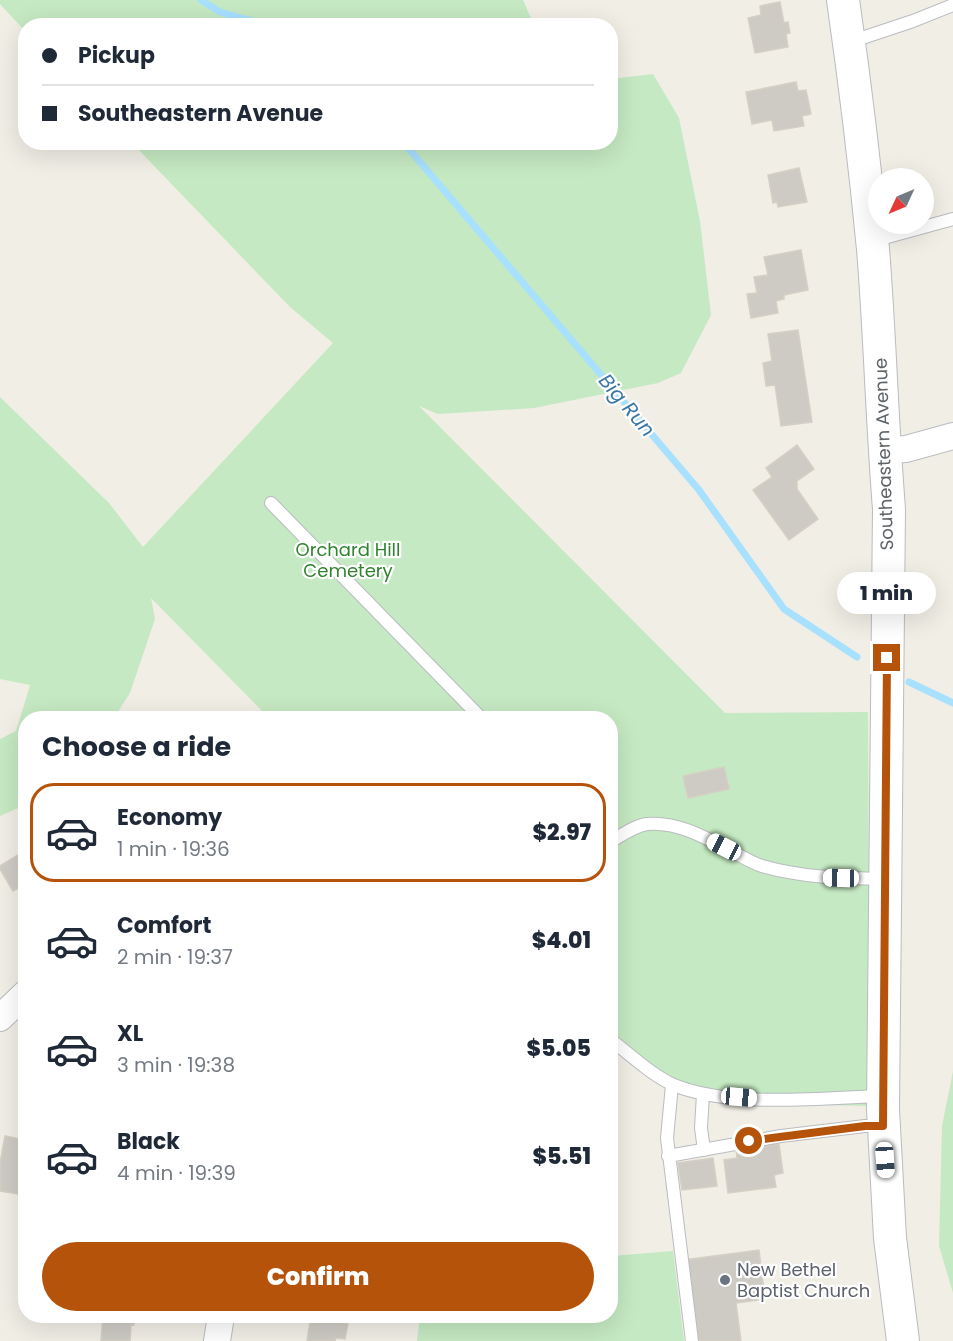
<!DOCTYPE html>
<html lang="en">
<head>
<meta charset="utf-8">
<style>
  :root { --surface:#fff; --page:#f6f6f7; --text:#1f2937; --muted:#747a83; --line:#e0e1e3; --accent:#b45309 }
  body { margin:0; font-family:Poppins,sans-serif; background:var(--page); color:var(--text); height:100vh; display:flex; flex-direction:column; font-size:22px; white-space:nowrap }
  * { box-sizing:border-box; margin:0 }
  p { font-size:20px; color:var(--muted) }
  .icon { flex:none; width:33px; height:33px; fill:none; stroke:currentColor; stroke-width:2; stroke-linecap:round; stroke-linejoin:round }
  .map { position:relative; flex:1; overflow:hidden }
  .details { position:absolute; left:18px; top:711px; width:600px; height:612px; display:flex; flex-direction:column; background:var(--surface); border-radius:24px; box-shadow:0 6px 24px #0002 }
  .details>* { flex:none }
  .hud { position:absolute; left:18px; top:18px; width:600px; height:132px; border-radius:24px; box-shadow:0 6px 24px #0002; display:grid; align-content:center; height:132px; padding:0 24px; background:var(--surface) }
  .needle { width:39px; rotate:226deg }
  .buttons { position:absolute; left:868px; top:168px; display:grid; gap:12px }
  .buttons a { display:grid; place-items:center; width:66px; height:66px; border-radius:50%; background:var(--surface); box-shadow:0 6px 24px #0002; font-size:30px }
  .end { position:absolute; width:27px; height:27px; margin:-14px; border:8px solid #b45309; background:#fff; box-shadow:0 0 0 3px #fff }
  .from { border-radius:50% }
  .bubble { position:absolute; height:42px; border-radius:21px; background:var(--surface); box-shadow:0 6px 24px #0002; font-size:20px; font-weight:800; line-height:42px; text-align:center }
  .car { position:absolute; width:18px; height:36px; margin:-18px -9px; border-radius:8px; box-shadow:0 0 4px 2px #0007; background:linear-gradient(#fff 24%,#345 0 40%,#fff 0 76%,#345 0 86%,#fff 0) }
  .hud b { display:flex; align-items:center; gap:21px; height:57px; font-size:22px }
  .hud b+b { border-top:2px solid var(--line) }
  .hud i { width:15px; height:15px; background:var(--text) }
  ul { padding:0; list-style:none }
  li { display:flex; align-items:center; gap:18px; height:99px; margin:0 12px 9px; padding:0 12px; border:3px solid transparent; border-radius:24px }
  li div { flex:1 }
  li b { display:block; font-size:22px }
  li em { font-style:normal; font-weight:800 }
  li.active { border-color:var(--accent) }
  li>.icon { width:54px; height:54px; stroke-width:1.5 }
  h2 { padding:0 24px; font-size:27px; line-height:72px }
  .button { display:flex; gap:12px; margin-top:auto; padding:12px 24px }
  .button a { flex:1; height:69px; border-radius:36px; background:var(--accent); color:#fff; font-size:24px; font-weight:800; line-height:69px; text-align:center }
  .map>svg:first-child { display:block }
  .green { fill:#c5e9c2 }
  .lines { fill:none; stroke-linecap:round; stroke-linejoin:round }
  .stream { stroke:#a8e0ff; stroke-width:7 }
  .building { fill:#cecbc5; stroke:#d6cfc4; stroke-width:1.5 }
  .service-casing { stroke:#b9bcc0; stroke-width:14 }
  .minor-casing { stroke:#b9bcc0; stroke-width:28 }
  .tertiary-casing { stroke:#b9bcc0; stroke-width:34 }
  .service { stroke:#fff; stroke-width:12 }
  .minor { stroke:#fff; stroke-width:26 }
  .tertiary { stroke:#fff; stroke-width:32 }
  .route { stroke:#b45309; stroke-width:8 }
  .worship-dot { fill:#6b7280; stroke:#fff; stroke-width:2 }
  .labels { text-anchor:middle; stroke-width:4.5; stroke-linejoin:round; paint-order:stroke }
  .street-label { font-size:18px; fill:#5e6367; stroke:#fff }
  .park-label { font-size:18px; fill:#328330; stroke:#fff }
  .worship-label { font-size:18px; fill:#5b616d; stroke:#fff; text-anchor:start }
  .water-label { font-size:20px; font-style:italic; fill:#3976a5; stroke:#fff }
</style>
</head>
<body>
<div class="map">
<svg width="953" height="1341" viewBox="0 0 953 1341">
  <rect width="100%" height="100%" fill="#f1eee6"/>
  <path class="green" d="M0,0H523L534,25L26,26L25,31L0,4Z
    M653,74L679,118L700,221L711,315L681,373L658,383L534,408L438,414L419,406L725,713L868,712L870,1106L723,1103L699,1098L611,1044L610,718H269L151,598L155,619L130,693L114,718H26L25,805L0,816V739L16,731L30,685L0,679V397L109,503L143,547L333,343L290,307L132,143L610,142L611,79Z
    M953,1071V1293L939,1246L942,1126Z
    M673,1251L684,1341H417L420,1316H610L611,1256Z"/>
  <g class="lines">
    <path class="stream" d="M201,0L220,12L270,26
      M403,142L699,490L784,609L857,657
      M909,682L953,703"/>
  </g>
  <path class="building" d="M780,2L784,23L788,22L790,33L786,34L788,47L755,53L748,18L761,15L760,6Z
    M796,82L798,91L806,90L811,114L802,116L804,126L774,131L772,120L752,124L746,92Z
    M799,168L807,202L778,207L777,202L773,203L768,175Z
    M801,250L808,290L784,295V299L776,301L778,313L751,318L747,294L757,293L754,277L768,275L764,257Z
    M798,330L812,422L781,426L775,385L766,386L763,363L772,361L768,334Z
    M797,445L814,469L797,481V489L818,519L789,540L753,490L772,477L766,468Z
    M724,767L729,789L688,798L683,776Z
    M26,850V884L13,891L0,869V866Z
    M5,1136L26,1140V1185L24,1195L0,1191V1163Z
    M779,1144L783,1173L774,1175L776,1187L728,1193L724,1160L737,1158L736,1149Z
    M713,1158L717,1186L682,1190L678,1163Z
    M759,1250L765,1299L736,1303L741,1341H695L684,1260Z
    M103,1316H134V1325H131L130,1341H101Z
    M311,1316H339L338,1322L348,1323L345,1339L336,1338L335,1341H307Z"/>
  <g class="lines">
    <g class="service-casing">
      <path id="service" d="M850,42L913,21L953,5
        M873,241L953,219
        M271,503L481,718
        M610,842C622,835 634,826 647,824C678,821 708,839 733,852C743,857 752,863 762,866C804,878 842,878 885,879
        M610,1039C629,1054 653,1076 674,1085C729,1108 821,1098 881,1096
        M672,1085L667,1138L692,1341
        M703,1094L701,1128L704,1150
        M668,1156L781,1136L865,1126H882"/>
    </g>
    <g class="minor-casing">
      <path id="minor" d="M886,450L906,449L953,436
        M0,1018L26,993
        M217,1341L221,1316"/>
    </g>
    <g class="tertiary-casing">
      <path id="tertiary" d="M843,0C855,83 865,166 873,249C880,336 882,422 889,509L883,1109L890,1238L903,1341"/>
    </g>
    <use href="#service" class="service"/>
    <use href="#minor" class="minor"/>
    <use href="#tertiary" class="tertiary"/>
  </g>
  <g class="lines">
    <path class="route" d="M749,1141L865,1126H883L887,658"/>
  </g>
  <circle class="worship-dot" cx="725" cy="1280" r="6"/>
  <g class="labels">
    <g class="street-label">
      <text transform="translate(884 454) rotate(-92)" y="6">Southeastern Avenue</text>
    </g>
    <g class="park-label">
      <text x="348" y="556">Orchard Hill<tspan x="348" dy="21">Cemetery</tspan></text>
    </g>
    <g class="worship-label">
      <text x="737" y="1276">New Bethel<tspan x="737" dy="21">Baptist Church</tspan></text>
    </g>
    <g class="water-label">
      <text transform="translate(627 405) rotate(50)" y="7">Big Run</text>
    </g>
  </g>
</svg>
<div class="buttons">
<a><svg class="needle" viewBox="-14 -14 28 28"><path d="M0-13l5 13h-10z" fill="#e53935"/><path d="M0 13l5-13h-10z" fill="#747a83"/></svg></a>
</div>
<i class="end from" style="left:749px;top:1141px"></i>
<i class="end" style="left:887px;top:658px"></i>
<div class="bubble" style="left:837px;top:572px;width:99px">1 min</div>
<i class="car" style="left:724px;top:847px;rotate:297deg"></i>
<i class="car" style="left:841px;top:878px;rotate:271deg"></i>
<i class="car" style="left:739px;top:1097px;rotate:95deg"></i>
<i class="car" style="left:885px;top:1160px;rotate:176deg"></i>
<div class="hud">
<b><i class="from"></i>Pickup</b>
<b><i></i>Southeastern Avenue</b>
</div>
<section class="details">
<h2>Choose a ride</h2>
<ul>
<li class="active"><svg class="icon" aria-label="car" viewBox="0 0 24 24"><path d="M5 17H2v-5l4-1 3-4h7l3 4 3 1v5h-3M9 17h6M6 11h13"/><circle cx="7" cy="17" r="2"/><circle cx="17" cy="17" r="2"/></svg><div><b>Economy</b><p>1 min · 19:36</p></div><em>$2.97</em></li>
<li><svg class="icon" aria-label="car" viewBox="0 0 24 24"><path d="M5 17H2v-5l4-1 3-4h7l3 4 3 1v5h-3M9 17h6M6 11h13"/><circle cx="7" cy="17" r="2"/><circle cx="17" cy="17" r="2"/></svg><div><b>Comfort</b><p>2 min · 19:37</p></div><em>$4.01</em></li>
<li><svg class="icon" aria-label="car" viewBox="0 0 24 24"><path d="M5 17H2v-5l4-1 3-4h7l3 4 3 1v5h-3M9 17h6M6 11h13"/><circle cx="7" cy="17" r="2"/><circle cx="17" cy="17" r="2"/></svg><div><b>XL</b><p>3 min · 19:38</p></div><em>$5.05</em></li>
<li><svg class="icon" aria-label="car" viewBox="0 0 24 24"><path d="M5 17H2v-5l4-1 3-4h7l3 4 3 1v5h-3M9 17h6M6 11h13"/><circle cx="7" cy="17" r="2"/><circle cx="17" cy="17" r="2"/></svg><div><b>Black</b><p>4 min · 19:39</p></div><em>$5.51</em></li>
</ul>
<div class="button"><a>Confirm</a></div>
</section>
</div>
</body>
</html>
